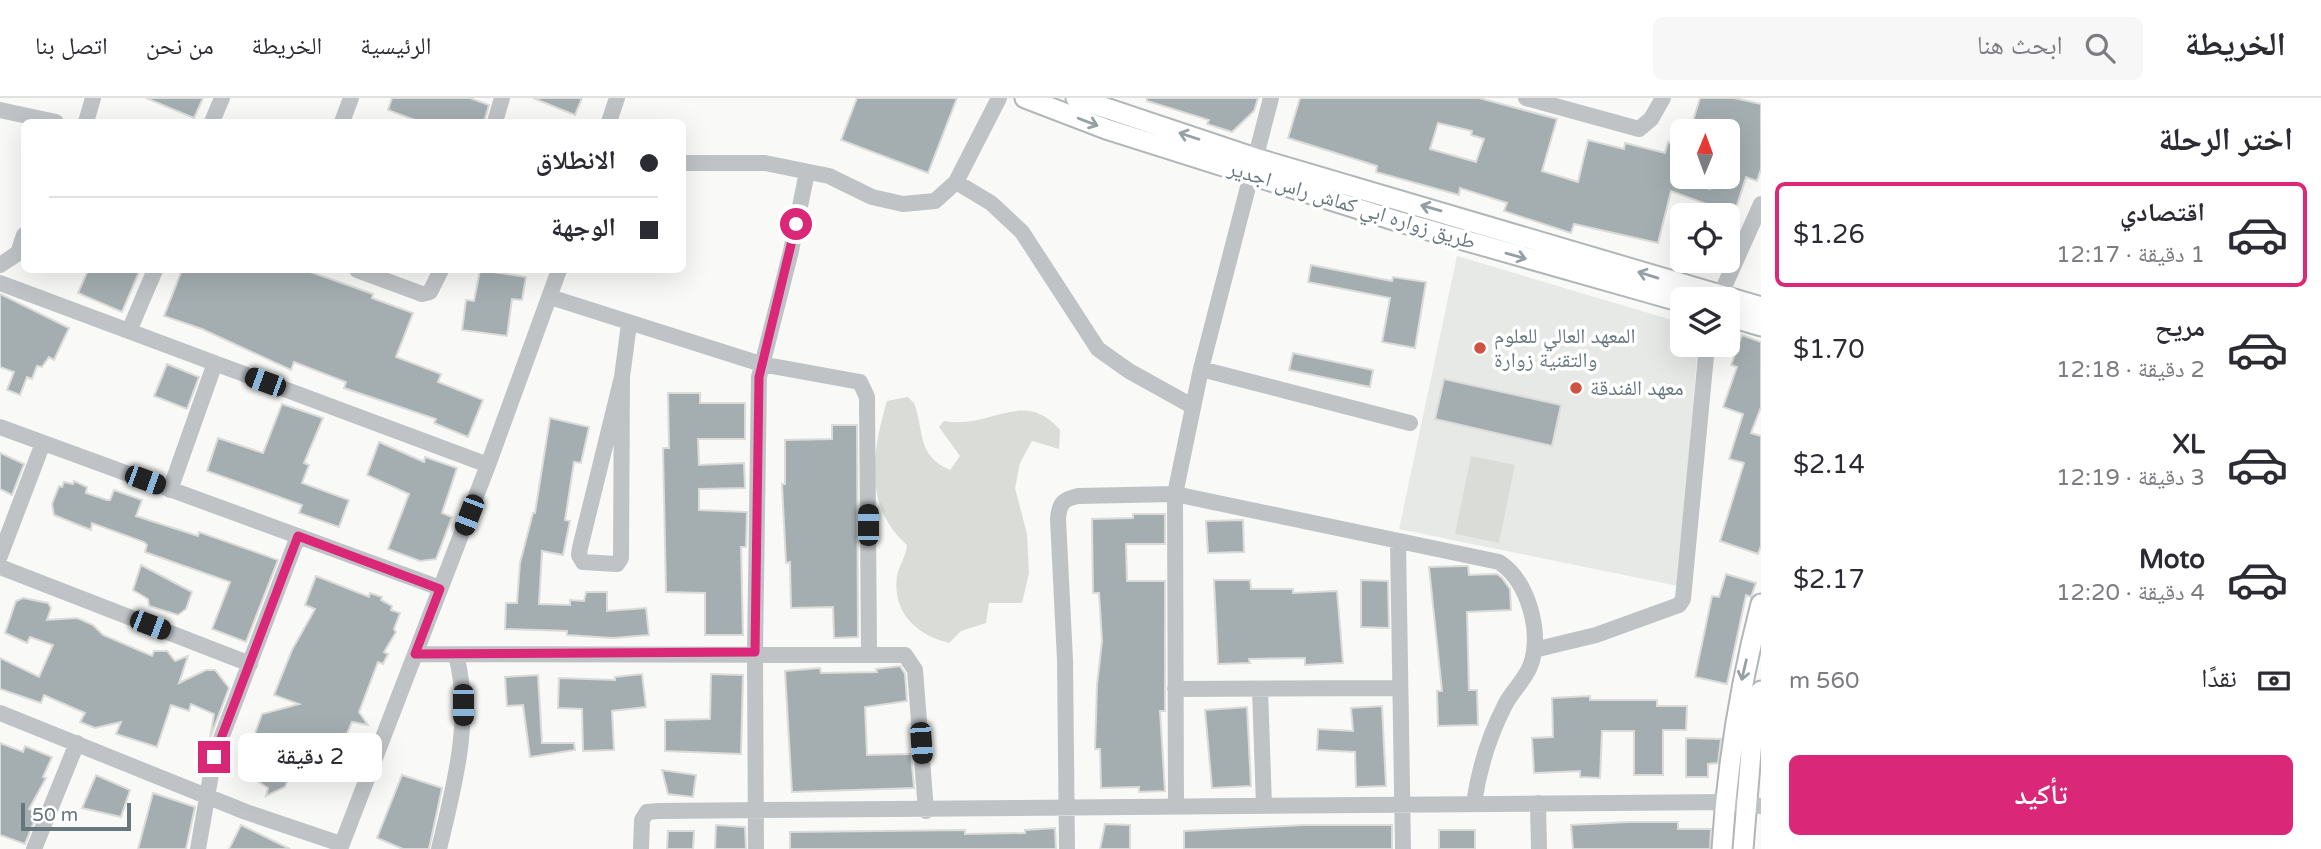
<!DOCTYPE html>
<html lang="ar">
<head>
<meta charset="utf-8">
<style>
  :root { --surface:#fff; --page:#f7f7f7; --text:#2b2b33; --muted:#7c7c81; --line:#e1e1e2; --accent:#db2777 }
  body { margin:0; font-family:"Varela Round","Noto Naskh Arabic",sans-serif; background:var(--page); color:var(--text); direction:rtl; height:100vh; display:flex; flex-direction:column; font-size:26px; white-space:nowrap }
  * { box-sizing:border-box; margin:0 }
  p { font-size:23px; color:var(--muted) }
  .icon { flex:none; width:38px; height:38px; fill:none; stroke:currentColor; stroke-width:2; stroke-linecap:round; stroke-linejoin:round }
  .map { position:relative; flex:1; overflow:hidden; direction:ltr }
  .details { display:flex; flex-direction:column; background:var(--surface); width:560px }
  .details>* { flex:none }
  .hud { position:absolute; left:21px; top:21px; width:665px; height:154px; border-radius:10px; box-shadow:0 7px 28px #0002; direction:rtl; display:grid; align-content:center; height:154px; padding:0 28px; background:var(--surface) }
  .needle { width:46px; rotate:1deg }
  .controls { position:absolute; left:1670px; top:21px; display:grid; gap:14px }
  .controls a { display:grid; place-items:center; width:70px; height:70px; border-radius:10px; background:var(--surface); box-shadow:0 7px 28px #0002; font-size:35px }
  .scale { position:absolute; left:21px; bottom:18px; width:110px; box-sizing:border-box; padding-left:7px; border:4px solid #67777e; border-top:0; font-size:19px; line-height:24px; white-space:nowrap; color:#67777e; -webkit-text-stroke:5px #fff; paint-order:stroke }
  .end { position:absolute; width:32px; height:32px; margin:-16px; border:9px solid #db2777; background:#fff; box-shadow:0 0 0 4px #fff }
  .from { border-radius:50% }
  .bubble { position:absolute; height:49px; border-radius:10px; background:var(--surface); box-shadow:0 7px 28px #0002; font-size:23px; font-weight:600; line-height:49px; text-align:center; direction:rtl }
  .car { position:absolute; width:21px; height:42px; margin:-21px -10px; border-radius:9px; box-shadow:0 0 5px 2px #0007; background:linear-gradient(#222 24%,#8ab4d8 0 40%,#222 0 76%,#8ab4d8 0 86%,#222 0) }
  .hud b { display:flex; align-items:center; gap:24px; height:66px; font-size:26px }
  .hud b+b { border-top:2px solid var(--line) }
  .hud i { width:18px; height:18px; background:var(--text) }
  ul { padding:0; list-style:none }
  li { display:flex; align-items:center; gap:21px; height:105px; margin:0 14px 10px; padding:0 14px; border:4px solid transparent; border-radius:10px }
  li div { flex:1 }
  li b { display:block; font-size:26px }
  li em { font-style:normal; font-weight:600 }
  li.selected { border-color:var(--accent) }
  li>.icon { width:63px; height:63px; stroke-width:1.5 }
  h2 { padding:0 28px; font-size:32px; line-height:84px }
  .pay { display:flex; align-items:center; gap:18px; height:77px; padding:0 28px; font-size:26px }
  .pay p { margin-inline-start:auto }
  .cta { display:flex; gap:14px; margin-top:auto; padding:14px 28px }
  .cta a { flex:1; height:80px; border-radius:10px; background:var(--accent); color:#fff; font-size:28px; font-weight:600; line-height:80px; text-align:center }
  header { display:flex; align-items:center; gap:42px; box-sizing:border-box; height:98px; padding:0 35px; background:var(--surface); border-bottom:2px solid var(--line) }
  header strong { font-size:33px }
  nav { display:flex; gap:38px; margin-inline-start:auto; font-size:24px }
  .search { width:490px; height:63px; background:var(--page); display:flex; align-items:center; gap:18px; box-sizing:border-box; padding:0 24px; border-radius:10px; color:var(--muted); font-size:26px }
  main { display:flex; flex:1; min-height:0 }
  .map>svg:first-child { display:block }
  .built { fill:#e7e9e7 }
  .green { fill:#daddd7 }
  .building { fill:#a4aeb1; stroke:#dbdbd9; stroke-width:2; fill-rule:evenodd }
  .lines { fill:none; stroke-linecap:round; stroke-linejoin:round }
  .major-casing { stroke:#b1b6b9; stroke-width:23 }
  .minor { stroke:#bfc3c6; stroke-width:16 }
  .major { stroke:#fff; stroke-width:19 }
  .oneway { stroke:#95a0a5 }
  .route { stroke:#db2777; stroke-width:9 }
  .poi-dot { fill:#cf5141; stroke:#fff; stroke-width:2.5 }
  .labels { text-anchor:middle; stroke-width:7; stroke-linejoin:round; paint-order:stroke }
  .street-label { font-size:21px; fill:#67777e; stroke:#fff }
  .poi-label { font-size:21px; fill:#67777e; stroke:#fff; text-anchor:start }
</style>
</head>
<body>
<header>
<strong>الخريطة</strong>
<div class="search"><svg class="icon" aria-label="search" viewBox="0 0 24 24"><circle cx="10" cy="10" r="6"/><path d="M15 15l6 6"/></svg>ابحث هنا</div>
<nav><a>الرئيسية</a><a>الخريطة</a><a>من نحن</a><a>اتصل بنا</a></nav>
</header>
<main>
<section class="details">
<h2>اختر الرحلة</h2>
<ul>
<li class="selected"><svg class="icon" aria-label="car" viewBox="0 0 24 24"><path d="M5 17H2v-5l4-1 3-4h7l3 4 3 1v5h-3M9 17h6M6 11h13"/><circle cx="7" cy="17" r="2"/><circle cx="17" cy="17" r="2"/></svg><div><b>اقتصادي</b><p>1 دقيقة · 12:17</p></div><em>$1.26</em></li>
<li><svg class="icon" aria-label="car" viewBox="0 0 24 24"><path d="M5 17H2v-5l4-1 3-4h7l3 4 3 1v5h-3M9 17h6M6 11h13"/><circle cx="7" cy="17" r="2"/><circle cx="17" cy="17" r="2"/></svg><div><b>مريح</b><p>2 دقيقة · 12:18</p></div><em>$1.70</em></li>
<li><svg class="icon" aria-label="car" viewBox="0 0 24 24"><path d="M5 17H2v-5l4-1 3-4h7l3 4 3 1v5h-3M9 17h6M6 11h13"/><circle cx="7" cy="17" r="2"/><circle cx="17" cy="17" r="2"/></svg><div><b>XL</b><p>3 دقيقة · 12:19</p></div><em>$2.14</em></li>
<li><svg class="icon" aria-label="car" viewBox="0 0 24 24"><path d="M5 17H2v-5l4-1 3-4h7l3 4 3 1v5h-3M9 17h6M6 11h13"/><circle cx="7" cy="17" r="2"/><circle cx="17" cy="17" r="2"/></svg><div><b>Moto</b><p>4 دقيقة · 12:20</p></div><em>$2.17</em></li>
</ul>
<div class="pay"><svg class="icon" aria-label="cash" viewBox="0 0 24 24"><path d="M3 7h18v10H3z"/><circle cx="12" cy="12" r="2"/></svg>نقدًا<p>560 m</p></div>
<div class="cta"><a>تأكيد</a></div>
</section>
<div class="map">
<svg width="1761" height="751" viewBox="0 0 1761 751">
  <rect width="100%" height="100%" fill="#f9f9f7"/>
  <path class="built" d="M1457,158L1682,225V247H1698L1678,488L1399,431Z"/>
  <path class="green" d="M908,299L914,305C925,334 916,357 950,372L960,358L939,329L944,323C991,332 1023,289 1060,332L1059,351L1032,343L1020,365L1015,390L1027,436L1029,475L1022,505H989L986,525L961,533L949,545C915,537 892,513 897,478C899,467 906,459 907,447C863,408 872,354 887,303Z
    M1471,358L1515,367L1499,445L1455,436Z"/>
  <path class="building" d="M146,0H203L194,20Z
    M392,0H470L489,7L484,24H420L388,12Z
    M533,0H582L575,17Z
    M857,0H957L928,75L841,42Z
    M1147,0H1258L1254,13L1232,34L1207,26L1209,22L1147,3Z
    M1300,0H1479L1557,21L1542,73L1578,84L1588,42L1624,51L1625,45L1665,55L1668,44L1682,48V79H1691L1689,84L1710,91L1713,82L1727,87V33L1692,26L1700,0H1734L1761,6V71L1757,83L1746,79L1734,116L1671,93L1658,145L1574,126L1571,135L1504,113L1507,105L1460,90L1459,97L1376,74L1377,68L1288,40ZM1438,25L1472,33L1471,37L1484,41L1476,64L1430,51Z
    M1311,167L1392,183L1393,179L1426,184L1415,250L1382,244L1390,200L1308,184Z
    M88,172L139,174L122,214L78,195Z
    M182,172H305L373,196L372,200L413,215L396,259L441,276L438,284L483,302L468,339L434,325L436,321L344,290L346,284L294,264L291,272L202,231L164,218Z
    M480,172L526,179L522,202L512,201L507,238L462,232L466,202L474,203Z
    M0,196L69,230L54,262L49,259L42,269L37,268L32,281L27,279L20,297L7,292L14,274L0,269Z
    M1742,237L1761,244V309L1751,335L1761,338V448L1758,456L1720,443L1744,365L1729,361L1743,316L1723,309L1737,269L1731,267Z
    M1293,255L1373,272L1370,289L1289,272Z
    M167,266L199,279L187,311L154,298Z
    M1444,281L1561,307L1552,348L1435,321Z
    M668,295H700V305H745V341H698L699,367L744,365L745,390L699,391V412L747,414L746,449H741L743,537H705V495L666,494L663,350H669Z
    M282,306L323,320L304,365L309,367L302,385L349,402L339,429L299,415L302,407L207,373L218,340L263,355Z
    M550,320L589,329L581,365L574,364L565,422L570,423L563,457L542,453L539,506L570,507V502L584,503L586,494H607V513L646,510L649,537L613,540L567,537V533L505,531L506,505H517L520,465L533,415H535Z
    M832,327H857L858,539L834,540L833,509L791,510L790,464L786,465L782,386H785V342L832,341Z
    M379,344L424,364L425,359L457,370L442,415L452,419L436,461L420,463L388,451L409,396L367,377Z
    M0,355L24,366L12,397L0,391Z
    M74,383L87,389L86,395L107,402H110L114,392L142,402L136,418L198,438L199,434L278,462L246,544L212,531L230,484L145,454L147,447L144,444L92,425L91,432L54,417L52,406L59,388L62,389L64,384L73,386Z
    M1133,416H1165V446H1126L1127,483H1165V613H1160L1165,693L1139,694V689L1101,690L1100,651H1095L1097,587L1102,543L1099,495H1093L1092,421L1133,420Z
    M1243,422L1244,454L1208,455L1206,423Z
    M141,467L192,494L186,511L178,517L149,508L148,501L133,492Z
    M1465,468H1468L1469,477L1497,476L1502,480L1510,491L1511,512L1467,514L1469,592H1477L1478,627L1438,628L1437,593H1442L1429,469Z
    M1726,476L1756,485L1751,499L1746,497L1727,586L1695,579L1712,498L1719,499Z
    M316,478L369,499L370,495L382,499L381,502L392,508L391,512L400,515L394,531L396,534L384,554L388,556L383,566L378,564L359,614L368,627L352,624L333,668L298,654L285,689L266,698L268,690L249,678L240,677L241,660L244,652H249L262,616L299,606L274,597L292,552L315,511L305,507Z
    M1214,482H1250L1251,491H1293V495L1337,493L1343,565L1305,567V560L1249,561L1250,565L1218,566Z
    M1361,482L1388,483L1389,530L1361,529Z
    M23,500L48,505L51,510L47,522L77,520L93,527L103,537L152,558L154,553H167L175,563L188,558L179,585L206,572H215L229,590L210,640L214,616L191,606L189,613L171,607L157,649L116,636L121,624L95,630L80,624L85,615L44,597L41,605L0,591V560L39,579L53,547L30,539L27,545L5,535L16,503Z
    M900,568L905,576L907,603L865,609L867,657L911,656L914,690L792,694L785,573L820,570L821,575L877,574L876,571Z
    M642,576L646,609L612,613L614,652L583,653L582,611L558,610L559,580L615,582V579Z
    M711,576L743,577L741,656L665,653V622L710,621Z
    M538,577L542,645H574L575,652L530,659L523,607L507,608L505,579Z
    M1590,598V602H1657V608H1687L1686,632H1663V677H1634V633H1602L1600,680L1580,679V673L1534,675L1532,640L1553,639L1552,600Z
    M1382,608L1386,688L1356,689L1355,654L1317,652L1318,631L1353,633L1351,610Z
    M1247,609L1251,688L1212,690L1205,612Z
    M1686,640L1721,641L1718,665L1708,666V679H1686Z
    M0,645L23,654L25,648L52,659L43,679L46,680L29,711L38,714L25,746L0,737Z
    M662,672L696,677L693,699L668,696Z
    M96,677L130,692L121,719L82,710Z
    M402,677L442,690L429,751H403L377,740Z
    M153,695L195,709L186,751H138Z
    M1627,724H1678V731H1711L1710,751H1573L1571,727Z
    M1105,726L1130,727V751H1100Z
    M241,727L290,751H229Z
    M716,727L745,729L746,751H715Z
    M1304,727H1392V751H1184V733Z
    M1055,730L1056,751H790V734L965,732V736L1025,735V732Z
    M1439,732H1475V751H1439Z
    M668,733H694L693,751H667Z"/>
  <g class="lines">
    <g class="major-casing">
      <path id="major" d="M1025,0L1106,31L1400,124L1682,204
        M1076,0L1255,60L1761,209
        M1727,218L1761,228
        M1722,751C1727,668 1740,587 1761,506
        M1743,751L1753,630L1761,593"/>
    </g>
    <path class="minor" d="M1526,0L1639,31L1651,21L1663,0
      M0,12L56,24
      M86,24L93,0
      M212,24L222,0
      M342,24L351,0
      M495,24L502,0
      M609,24L617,0
      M682,65H765L829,78L872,99L903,106L935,103L956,84L999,0
      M956,84L991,105L1022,134L1098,251L1129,273L1192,308
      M0,167L18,155L24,137
      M357,172L422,196L430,194L441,172
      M0,185L488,367
      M1720,198L1761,106
      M550,199L761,266L860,284L867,299L869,555
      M129,233L155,172
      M1201,271L1410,325
      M622,279L621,460L617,466L583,464L579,457L580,450L622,279L629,226
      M0,329L440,490
      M170,392L215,265
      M1398,445L1403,751
      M0,458L43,345
      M0,469L250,566
      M1534,552L1596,537L1679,507L1683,501L1707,247
      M415,556L905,557L915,572L926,713
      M1175,591L1400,590
      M1260,591L1264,708
      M0,615L246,714L341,746
      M1538,705L1539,751
      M1176,709L1175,396L1201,271L1271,0
      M34,751L77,645
      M198,751L214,659L298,438
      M340,751L488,367L559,172
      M439,751C454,688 473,621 456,557
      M641,751L642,722L647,714L658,713L1725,704L1761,708
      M756,751L755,554L759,279L791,153L807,74
      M1067,751L1065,562L1058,421C1059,406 1063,401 1078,398L1175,396L1499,464C1528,483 1542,533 1531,566C1526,581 1512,593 1505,607C1489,638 1479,671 1474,705"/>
    <use href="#major" class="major"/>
  </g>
  <defs><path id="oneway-shaft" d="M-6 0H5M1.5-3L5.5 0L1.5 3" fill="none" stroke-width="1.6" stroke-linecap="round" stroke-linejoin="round" transform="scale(1.75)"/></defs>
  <g class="oneway">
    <use href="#oneway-shaft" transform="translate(1088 24) rotate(21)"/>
    <use href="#oneway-shaft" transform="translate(1189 38) rotate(-162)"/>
    <use href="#oneway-shaft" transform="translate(1431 110) rotate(-164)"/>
    <use href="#oneway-shaft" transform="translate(1516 158) rotate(16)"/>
    <use href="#oneway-shaft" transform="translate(1648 177) rotate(-163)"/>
    <use href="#oneway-shaft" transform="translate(1744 572) rotate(103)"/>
  </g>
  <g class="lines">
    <path class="route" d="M214,659L298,438L440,491L415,556L755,554L759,279L796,126"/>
  </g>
  <g class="poi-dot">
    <circle cx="1480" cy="250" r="7"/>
    <circle cx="1576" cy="290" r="7"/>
  </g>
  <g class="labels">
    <g class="street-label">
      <text transform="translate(1352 107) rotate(17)" y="7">طريق زواره ابي كماش راس اجدير</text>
    </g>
    <g class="poi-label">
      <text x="1494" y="245">المعهد العالي للعلوم<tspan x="1494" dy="24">والتقنية زوارة</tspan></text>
      <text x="1590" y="297">معهد الفندقة</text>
    </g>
  </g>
</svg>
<div class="controls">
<a><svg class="needle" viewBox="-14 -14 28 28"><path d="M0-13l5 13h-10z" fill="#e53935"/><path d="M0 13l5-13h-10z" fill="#7c7c81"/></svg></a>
<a><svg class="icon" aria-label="locate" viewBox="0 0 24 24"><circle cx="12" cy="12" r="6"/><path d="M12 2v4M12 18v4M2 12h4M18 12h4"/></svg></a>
<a><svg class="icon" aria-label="layers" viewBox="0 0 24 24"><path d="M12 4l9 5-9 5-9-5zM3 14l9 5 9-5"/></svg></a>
</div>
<div class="scale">50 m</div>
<i class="end from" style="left:796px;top:126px"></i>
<i class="end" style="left:214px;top:659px"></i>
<div class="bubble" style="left:238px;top:635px;width:144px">2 دقيقة</div>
<i class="car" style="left:265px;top:284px;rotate:290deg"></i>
<i class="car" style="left:145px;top:382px;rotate:110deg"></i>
<i class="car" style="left:469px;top:417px;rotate:201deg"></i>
<i class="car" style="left:868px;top:427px;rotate:0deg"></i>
<i class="car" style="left:150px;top:527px;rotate:111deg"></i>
<i class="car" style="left:463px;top:607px;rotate:180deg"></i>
<i class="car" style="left:921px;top:645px;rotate:176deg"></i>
<div class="hud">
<b><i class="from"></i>الانطلاق</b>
<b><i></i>الوجهة</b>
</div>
</div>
</main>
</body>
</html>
